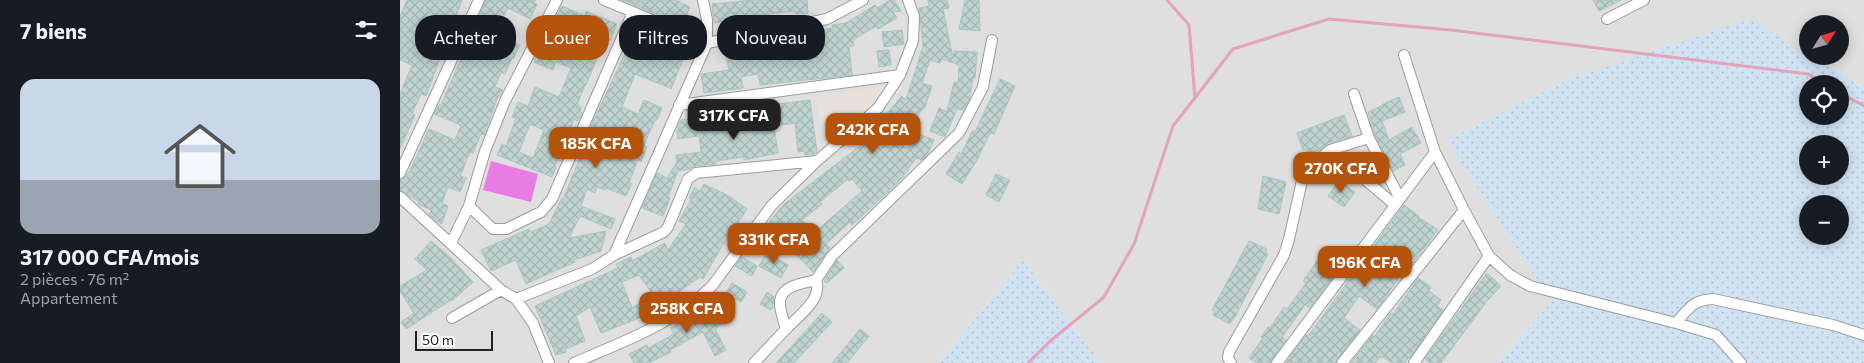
<!DOCTYPE html>
<html lang="fr">
<meta charset="utf-8">
<style>
:root{--surface:#171b24;--page:#242831;--text:#f1f3f6;--muted:#9ea1a6;--accent:#b45309}
body{margin:0;font-family:Commissioner,sans-serif;background:var(--page);color:var(--text);height:100vh;display:flex;flex-direction:column;font-size:19px;white-space:nowrap}
*{box-sizing:border-box;margin:0}
p{font-size:16px;color:var(--muted)}
.icon{flex:none;width:28px;height:28px;fill:none;stroke:currentColor;stroke-width:2;stroke-linecap:round;stroke-linejoin:round}
.map{position:relative;flex:1;overflow:hidden}
.side{display:flex;flex-direction:column;background:var(--surface);width:400px}
.side>*{flex:none}
.top-card{position:absolute;left:15px;top:15px;width:475px;height:45px;display:flex;gap:10px}
.needle{width:32px;rotate:53deg}
.buttons{position:absolute;left:1399px;top:15px;display:grid;gap:10px}
.buttons a{display:grid;place-items:center;width:50px;height:50px;border-radius:50%;background:var(--surface);box-shadow:0 2px 12px #0003;font-size:25px}
.scale{position:absolute;left:15px;bottom:12px;width:78px;box-sizing:border-box;padding-left:5px;border:2px solid #212121;border-top:0;font-size:14px;line-height:18px;white-space:nowrap;color:#212121;-webkit-text-stroke:4px #fff;paint-order:stroke}
.price{position:absolute;translate:-50% -42px;padding:0 11px;border-radius:10px;background:var(--accent);color:#fff;font-size:16px;line-height:32px;filter:drop-shadow(0 1px 2px #0008)}
.price::after{content:'';position:absolute;left:50%;top:30px;width:15px;height:11px;margin-left:-8px;background:inherit;clip-path:polygon(0 0,100% 0,50% 100%)}
.price.current{background:#222;color:#fff}
ul{padding:0;list-style:none}
li{display:grid;align-content:center;gap:10px;height:265px;padding:0 20px}
li span{display:grid;place-items:center;height:155px;border-radius:15px;color:#555}
li>.icon{margin-inline-start:auto}
span .icon{width:90px;height:90px;fill:#fffc;stroke-width:1}
li b{font-size:21px}
h2{display:flex;justify-content:space-between;align-items:center;height:60px;padding:0 20px;font-size:21px}
.chip{padding:0 18px;border-radius:20px;background:var(--surface);box-shadow:0 2px 12px #0003;font-size:18px;line-height:45px}
.chip.current{background:var(--accent);color:#fff}
main{display:flex;flex:1;min-height:0}
.map>svg:first-child{display:block}
.residential{fill:#dedfde}
.farmland{fill:url(#farmland-dots);fill-rule:evenodd}
.pitch{fill:#e87de6}
.plaza{fill:#e8e0db}
.lines{fill:none;stroke-linecap:round;stroke-linejoin:round}
.stream{stroke:#e4a3bb;stroke-width:3}
.building{fill:url(#building-cross-hatch);stroke:#a7c6c1;fill-rule:evenodd}
.minor-casing{stroke:#9b9b9b;stroke-width:12}
.minor{stroke:#fff;stroke-width:10}
</style>
<main>
<section class="side">
<h2>7 biens<svg class="icon" aria-label="filters" viewBox="0 0 24 24"><path d="M4 7h16M4 17h16"/><circle cx="9" cy="7" r="2"/><circle cx="15" cy="17" r="2"/></svg></h2>
<ul>
<li><span style="background:linear-gradient(#c9d6e8 65%,#9aa5b1 0)"><svg class="icon" aria-label="home" viewBox="0 0 24 24"><path d="M3 11l9-7 9 7M6 9v11h12V9"/></svg></span><div><b>317 000 CFA/mois</b><p>2 pièces · 76 m²</p><p>Appartement</p></div></li>
</ul>
</section>
<div class="map">
<svg width="1464" height="363" viewBox="0 0 1464 363">
<defs>
<pattern id="farmland-dots" width="8" height="8" patternUnits="userSpaceOnUse" patternTransform="scale(1.25)"><rect width="8" height="8" fill="#d1e2f2"/><path d="M2 2h.1M6 6h.1" fill="none" stroke="#b3c2cf" stroke-width="1.8" stroke-linecap="round"/></pattern>
<pattern id="building-cross-hatch" width="8" height="8" patternUnits="userSpaceOnUse" patternTransform="scale(1.25)"><rect width="8" height="8" fill="#bfd3d0"/><path d="M0 0l8 8M0 8l8-8" fill="none" stroke="#a4b5b2"/></pattern>
</defs>
<rect width="100%" height="100%" fill="#e7f1f2"/>
<path class="residential" d="M0 0H1464V88L1412 56H1440V24H1408L1407 54 1350 20 1172 78 1048 140 1151 302 1098 363H701L623 260 539 363H0Z"/>
<path class="farmland" d="M1350 19 1407 54 1408 56H1412L1464 88V363H1098L1151 302 1047 140 1172 78ZM1408 84H1440V116H1408ZM1408 144H1440V176H1408ZM1408 204H1440V236H1408Z
M623 260 701 363H539Z"/>
<path class="pitch" d="M91 161 138 174 131 202 83 190Z"/>
<path class="plaza" d="M489 85 453 126 427 154 416 96Z"/>
<g class="lines">
<path class="stream" d="M767 0 789 25 795 98
M1440 93 1464 106
M628 363 649 342 704 297 734 244 773 126 833 49 929 19 1051 30 1408 74 1425 84"/>
</g>
<path class="building" d="M7 0H62L26 96 21 94 12 114 15 115 0 149V94L12 65 0 60V16Z
M86 0H136L134 3 137 4 130 19 108 8 94 33 120 45 113 59 112 58 105 74 101 72 95 87 103 90 97 99 84 135 81 134 73 153 70 152 60 176 66 178 60 192 48 187 42 203 48 206 42 224 38 222 29 215 31 210 18 204 19 202 0 190V180L4 178 8 173H9L29 129 55 140 61 125 34 114 39 105H41Z
M222 0H276L290 7 282 25Z
M353 0H407L408 13 396 14 395 11 368 14 369 17 332 20V25H322V22L314 23 312 4Z
M490 0H494L501 11 493 12 497 18 478 29 476 26 453 40 454 46H449L452 75 360 85 358 74 341 77 343 88 304 93 301 74 329 70 324 47 364 39 433 28 432 25 446 23 475 5 477 8Z
M528 0H547L549 8 543 9 553 58 554 51 577 52 575 78H573L569 100 563 110 557 109 545 137 530 131 539 108 547 112 554 82 558 83 559 65 542 59 540 63 530 60 522 83 532 86 525 107 494 140 507 149 519 134 534 140 528 153 522 160 516 158 502 178 495 185 452 225 450 222 426 244 430 248 413 272 380 238 372 248 358 236 383 205 469 139 467 137 502 96 506 100 523 46 519 8 529 6ZM448 179 449 181 452 179 462 191 415 232 402 220 422 204 420 202Z
M565 0H579L580 31 559 29Z
M1193 0H1221L1199 11Z
M162 6 185 16 186 11 217 24 210 41 205 39 186 85H185L177 105 181 107 180 112 182 113 178 121 174 119 155 166 156 167 152 177 97 155 102 144 106 146 116 118 112 117 118 102 128 106 135 87 159 97 171 68 156 62 153 70 134 62ZM130 124 144 130 133 158 119 152Z
M502 30 504 44 484 47 482 32Z
M266 33 276 37 275 40 289 45 271 89V86L270 88 235 74 222 107 238 114 244 100 262 108 257 120H255L244 145 247 147 241 162 238 160 229 183H232L226 196 206 188 205 190 197 187 195 193 187 189 181 206 215 219 211 229 180 216 169 238 206 231 201 251 174 260 175 262 126 284 116 260 91 271 81 250 129 229 131 232 149 224 162 198 163 199 193 127 191 126 229 45 257 56Z
M489 50 491 65 479 67 477 51Z
M600 79 615 86 594 134 590 133 577 160 562 184 546 174 559 152 561 154 573 130 575 132Z
M999 97 1005 112 982 121 989 140 1012 127 1021 143 1000 154 1005 165 993 171 975 135 968 112 983 105V104Z
M410 100 417 152 414 154 405 155 404 151 398 152 395 123 374 126 378 153 344 160V157L316 161V164L295 166 289 169 278 171 268 197 270 198 263 216 242 208 257 173 267 178 277 162 276 155 301 152 299 136 278 139 277 129 281 120 301 117 300 114 318 112V110L331 108V112L358 108V109L378 106V104Z
M944 115 952 136 928 143 921 149 908 154 906 149 903 150 897 133Z
M596 174 610 180 599 202 586 195Z
M863 176 886 182 879 214 858 209Z
M939 180 955 192 944 207 928 196Z
M304 184 329 196 347 209 321 248 303 279 300 277 273 296 274 298 262 307 260 305 239 318 201 333 190 307 176 316 185 341 165 349 166 352 156 355 135 306 218 268 216 264 231 257 232 261 265 243 268 250 286 224 279 221 291 200 289 198 295 187 300 191ZM239 275 253 295 232 308 222 282Z
M1004 205 1019 216 1018 217 1038 230 1011 265 992 255 983 268 998 279 977 309 959 296 944 318 960 330 937 359 935 363H886L906 335 908 336Z
M31 241 50 257 73 282 52 301 51 300 6 329 1 322 14 313 0 291V286L27 270 15 259Z
M849 241 867 249 865 253 868 254 836 315 831 323H828L813 315 815 312 812 310Z
M932 247 944 255 939 262 942 265 910 308 905 305 882 337 886 340 870 363H857L849 358 863 338 861 337 868 327 870 328 884 307 887 309 906 283 903 281 921 255 924 257Z
M367 252 388 265 381 278 359 266Z
M342 257 357 266 352 276 335 266Z
M437 260 444 268 427 283 424 281Z
M1087 273 1101 286 1087 301 1041 363H1030L1025 359Z
M1018 278 1031 287 1029 291 1041 300 1037 306 1043 310 1011 356 1004 363H992L983 357 982 358 980 357 975 363H951L973 335 975 336 991 313 993 314Z
M332 283 347 292 341 302 326 293Z
M367 292 374 297 373 306 371 310 360 304Z
M312 297 325 321 315 329 326 350 315 356 303 332 270 350 271 352 249 363H234L229 354 247 345 248 348 274 334 271 328 286 320 284 317Z
M422 313 432 322 394 363H376Z
M460 329 469 336 447 363H432Z"/>
<g class="lines">
<defs>
<path id="minor" d="M204 0 307 43 427 19 463 0
M1207 19 1244 0
M1004 55 1035 152 1064 210 1089 256 1110 275 1130 286 1276 323 1316 335 1341 363
M954 94 969 138 1000 199
M279 105 500 75
M930 150 995 205
M0 173 79 0
M0 197 101 290 116 299 133 323 149 363
M69 206 93 229H106L141 212 152 199 233 12
M51 243 69 206 85 151 105 101 157 0
M214 255 264 232 268 227 288 179 296 173 417 161
M116 299 192 269 214 255 307 43V20L303 0
M52 318 101 290
M1276 323C1289 308 1293 300 1313 299L1433 325 1464 335
M386 329C398 316 423 300 416 280
M174 363C222 342 274 324 312 286L372 205 417 161 478 108 500 75 513 41 514 16 508 0
M354 363 386 329C384 321 379 309 380 301 382 285 404 283 416 280L432 256 559 133 583 87 592 40
M831 363 828 358 829 352 884 255 889 239 904 172 930 150 969 138
M877 363 1035 152
M942 363 1064 210
M1014 363 1089 256"/>
</defs>
<use href="#minor" class="minor-casing"/>
<use href="#minor" class="minor"/>
</g>
</svg>
<div class="buttons">
<a><svg class="needle" viewBox="-14 -14 28 28"><path d="M0-13l5 13h-10z" fill="#e53935"/><path d="M0 13l5-13h-10z" fill="#9ea1a6"/></svg></a>
<a><svg class="icon" aria-label="locate" viewBox="0 0 24 24"><circle cx="12" cy="12" r="6"/><path d="M12 2v4M12 18v4M2 12h4M18 12h4"/></svg></a>
<a>+</a>
<a>−</a>
</div>
<div class="scale">50 m</div>
<b class="price current" style="left:334px;top:141px">317K CFA</b>
<b class="price" style="left:473px;top:155px">242K CFA</b>
<b class="price" style="left:196px;top:169px">185K CFA</b>
<b class="price" style="left:941px;top:194px">270K CFA</b>
<b class="price" style="left:374px;top:265px">331K CFA</b>
<b class="price" style="left:965px;top:288px">196K CFA</b>
<b class="price" style="left:287px;top:334px">258K CFA</b>
<div class="top-card">
<a class="chip">Acheter</a>
<a class="chip current">Louer</a>
<a class="chip">Filtres</a>
<a class="chip">Nouveau</a>
</div>
</div>
</main>
